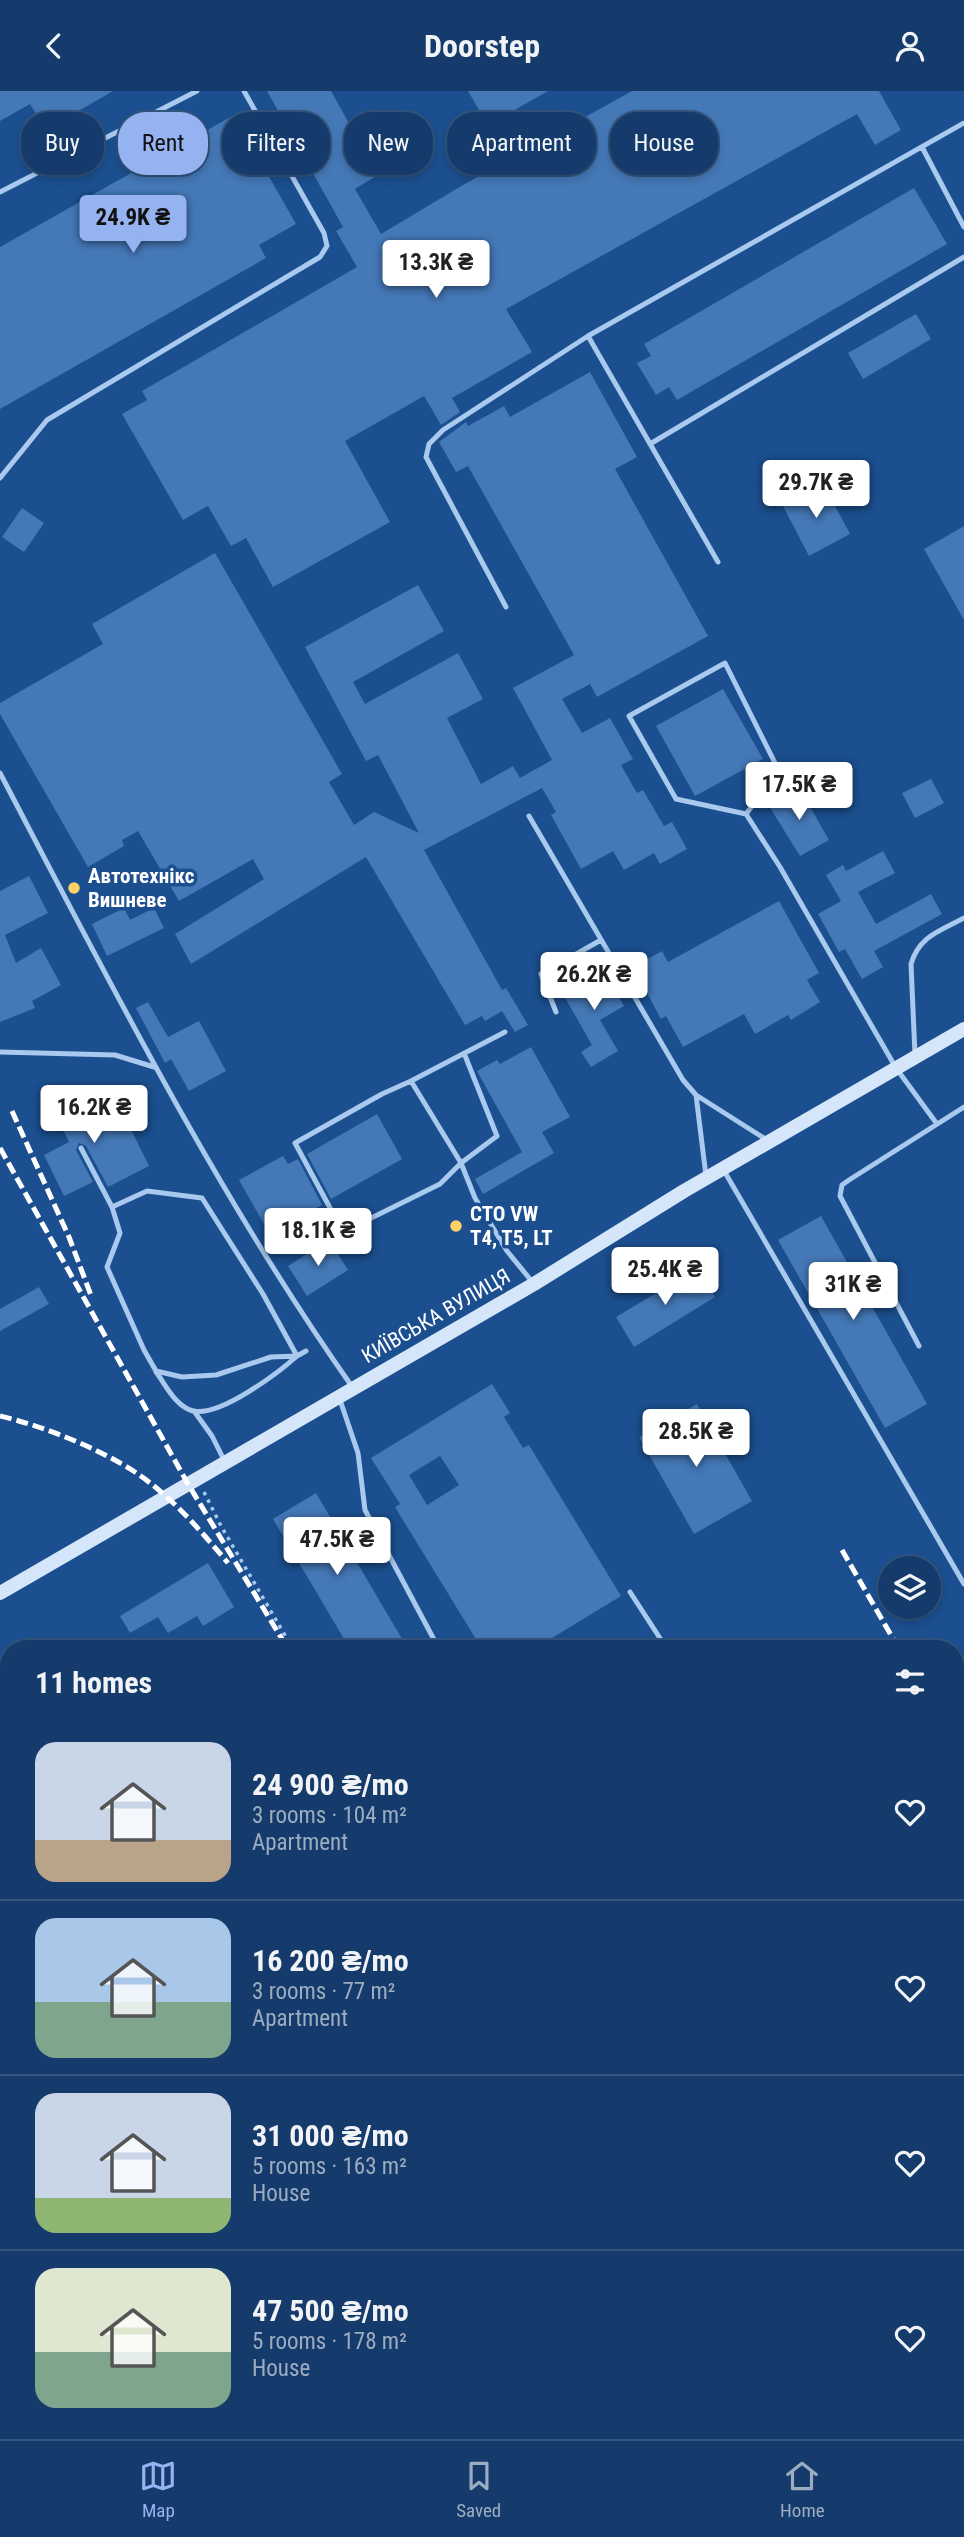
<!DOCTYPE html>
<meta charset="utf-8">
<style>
:root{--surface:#143b6b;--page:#214673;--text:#f1f3f6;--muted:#9dadc1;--line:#33557e;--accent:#95b2f1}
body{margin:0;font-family:"Roboto Condensed",sans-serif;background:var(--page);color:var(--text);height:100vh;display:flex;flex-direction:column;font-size:26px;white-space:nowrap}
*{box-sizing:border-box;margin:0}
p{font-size:23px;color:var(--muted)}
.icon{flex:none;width:38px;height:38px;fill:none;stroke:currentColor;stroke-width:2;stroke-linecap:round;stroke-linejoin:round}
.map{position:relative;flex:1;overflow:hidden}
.details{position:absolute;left:0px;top:1549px;width:964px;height:800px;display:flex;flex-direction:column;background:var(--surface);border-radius:28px 28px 0 0;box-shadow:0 4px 10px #0003,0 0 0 2px var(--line)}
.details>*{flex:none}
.guide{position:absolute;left:21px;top:21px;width:922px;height:63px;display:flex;gap:14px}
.fabs{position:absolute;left:878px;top:1465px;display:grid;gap:14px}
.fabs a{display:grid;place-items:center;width:63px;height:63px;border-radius:50%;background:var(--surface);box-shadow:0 4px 10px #0003,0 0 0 2px var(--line);font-size:35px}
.price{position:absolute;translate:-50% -60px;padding:0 16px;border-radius:7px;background:#fff;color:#222;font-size:23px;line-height:46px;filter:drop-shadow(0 2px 4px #0008)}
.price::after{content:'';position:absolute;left:50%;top:42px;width:21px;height:16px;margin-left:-10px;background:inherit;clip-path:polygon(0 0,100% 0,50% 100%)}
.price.current{background:var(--accent);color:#111}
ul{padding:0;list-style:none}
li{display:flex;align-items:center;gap:21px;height:175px;padding:0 35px}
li+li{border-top:2px solid var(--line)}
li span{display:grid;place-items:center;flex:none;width:196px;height:140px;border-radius:21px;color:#555}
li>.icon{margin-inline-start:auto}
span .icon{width:84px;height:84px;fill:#fffc;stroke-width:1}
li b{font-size:30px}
h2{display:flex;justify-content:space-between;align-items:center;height:84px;padding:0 35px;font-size:30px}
.chip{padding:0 24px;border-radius:28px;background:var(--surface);box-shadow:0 4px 10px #0003,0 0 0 2px var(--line);font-size:24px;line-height:63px}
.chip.current{background:var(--accent);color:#111}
header{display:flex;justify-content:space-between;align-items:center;height:91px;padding:0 35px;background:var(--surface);font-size:32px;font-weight:700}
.tabs{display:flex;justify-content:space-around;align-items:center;height:98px;border-top:2px solid var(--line);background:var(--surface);font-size:19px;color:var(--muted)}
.tabs a{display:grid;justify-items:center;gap:4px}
.tabs .current{color:var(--accent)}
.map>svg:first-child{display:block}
.grass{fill:url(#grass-tufts)}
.forest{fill:url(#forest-firs)}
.building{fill:#4478b7;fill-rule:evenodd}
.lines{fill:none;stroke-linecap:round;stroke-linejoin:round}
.path{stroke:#a9c9ee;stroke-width:3.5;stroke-dasharray:3.5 5;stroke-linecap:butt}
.service{stroke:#a9c9ee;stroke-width:5}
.secondary{stroke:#d6e6fa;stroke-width:14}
.rail{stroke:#fff;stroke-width:5;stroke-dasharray:12 5;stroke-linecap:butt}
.poi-dot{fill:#ffd166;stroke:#1b4f8f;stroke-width:2.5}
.labels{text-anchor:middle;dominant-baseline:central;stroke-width:7;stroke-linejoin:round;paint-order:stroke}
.poi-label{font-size:21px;font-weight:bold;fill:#fff;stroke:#1b4f8f;text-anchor:start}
.street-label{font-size:21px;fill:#fff;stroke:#1b4f8f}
</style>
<header><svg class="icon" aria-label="back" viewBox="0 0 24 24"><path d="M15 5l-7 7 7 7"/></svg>Doorstep<svg class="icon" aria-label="person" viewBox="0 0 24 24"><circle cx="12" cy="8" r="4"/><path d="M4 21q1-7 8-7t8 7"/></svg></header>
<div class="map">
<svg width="964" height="2348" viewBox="0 0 964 2348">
<defs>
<pattern id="grass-tufts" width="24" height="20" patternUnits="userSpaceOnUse" patternTransform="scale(1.75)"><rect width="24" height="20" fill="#2e69ad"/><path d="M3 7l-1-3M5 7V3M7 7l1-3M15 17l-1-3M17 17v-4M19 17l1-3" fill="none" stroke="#4d80b9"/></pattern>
<pattern id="forest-firs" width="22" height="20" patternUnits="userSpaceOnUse" patternTransform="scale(1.75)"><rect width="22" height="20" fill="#2e69ad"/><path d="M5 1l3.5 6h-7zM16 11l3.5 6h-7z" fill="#4d80b9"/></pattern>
</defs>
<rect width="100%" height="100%" fill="#1b4f8f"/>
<path class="grass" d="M964 2276V2319L956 2321V2279Z
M740 2340H891L863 2348H710Z"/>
<path class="forest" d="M964 2034V2210L956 2212V2036Z
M9 2230V2299L0 2303V2231Z
M964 2319V2348H863L891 2340H956V2321Z
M9 2324V2340H493L463 2348H0V2331Z"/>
<path class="building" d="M0 0H113L46 39 30 13 0 30Z
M267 0H331L378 84 355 98 381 143 463 94 632 0H879L901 39 875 54 857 23 506 218 532 261 452 307 460 321 441 334 424 305 345 350 390 431 273 496 246 447 231 455 208 415 183 429 122 323 147 309 142 300 357 176 336 140 343 136Z
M468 0H548L488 34Z
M234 24 296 133 259 154 266 167 0 318V156Z
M914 97 947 153 677 309 669 296 656 304 637 272 651 265 644 253Z
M916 223 931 248 863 288 848 262Z
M590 281 637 366 615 378 708 545 597 606 590 593 562 608 582 642 610 627 633 668 621 674 637 702 643 699 664 735 672 731 687 758 660 773 654 762 624 779 613 760 581 778 551 724 556 721 542 697 424 759 502 899 506 897 528 934 515 941 502 920 485 930 482 925 465 934 366 766 191 873 175 843 264 788 253 768 179 810 138 740 122 749 124 755 88 776 0 623V612L103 553 92 533 215 462 342 683 329 691 354 734 374 721 419 742 378 664 366 670 305 556 418 494 444 540 353 591 365 613 458 562 483 608 447 627 481 693 513 675 520 687 552 669 513 597 574 564 468 375 456 381 439 351 466 331 468 335 504 315 510 326Z
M824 394 850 443 809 465 783 415Z
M22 417 44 432 24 461 2 446Z
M964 435V529L924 458Z
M723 598 763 668 695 705 656 635Z
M931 688 944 712 915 727 902 702Z
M800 698 829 749 800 765 769 715Z
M883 760 895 782 858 801 876 833 931 803 942 823 874 860 883 876 862 888 845 858 839 861 818 823 841 810 826 784 843 774 846 780Z
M29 785 48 822 5 844 16 872 41 857 61 894 32 910 35 917 0 931V800Z
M779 810 819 882 807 889 820 911 791 929 788 924 755 943 744 923 683 956 666 925 661 928 633 876 662 860 668 871Z
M124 817 130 829 154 817 164 837 107 865 92 833Z
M601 875 624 915 600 929 618 960 591 976 581 961 592 954 560 898Z
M148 911 168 946 199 930 226 980 189 1000 171 968 165 972 136 917Z
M531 956 570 1026 542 1041 554 1062 483 1103 475 1088 522 1061 477 980 497 969 500 973Z
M67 1001 79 1024 115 1006 149 1075 108 1096 86 1055 79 1052 76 1059 93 1091 64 1105 44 1064 69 1051 52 1016 55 1015 52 1008Z
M377 1023 402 1068 331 1108 307 1063Z
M283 1065 288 1073 298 1068 322 1114 313 1119 317 1124 273 1149 239 1089Z
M821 1125 927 1313 885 1337 778 1149Z
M329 1149 348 1179 307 1205 288 1175Z
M698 1177 715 1206 634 1256 616 1226Z
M39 1196 49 1213 0 1240V1218Z
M492 1293 510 1322 504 1326 523 1357 529 1354 621 1505 534 1558H482L395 1416 400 1413 371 1367ZM440 1365 459 1394 427 1414 409 1384Z
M697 1313 752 1410 694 1443 639 1346Z
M316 1402 408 1558H350L273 1428Z
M208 1472 234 1516 203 1535 197 1525 168 1542 158 1526 130 1542 120 1525Z"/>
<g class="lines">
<path class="path" d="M204 1401 221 1435 293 1558
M956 1979 964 1978
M956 2143 963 2153 961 2304 964 2310
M627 2340 631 2348
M578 2348 605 2340"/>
<path class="service" d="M922 56 964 136
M0 101 197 0
M588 245 718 471
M650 353 964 166
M0 387 47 329 320 166 327 155 324 142 244 0
M506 516 426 366 429 353 443 339 588 245 964 32
M0 682C110 892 217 1104 353 1297
M746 723 779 680 725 572 629 625 676 708 746 723 780 776 896 977 937 1033
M529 725 683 989 696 1004
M556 921 541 883 601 849
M505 941 411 990 461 1072 475 1107 507 1160 534 1193
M0 961 115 964 154 976
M915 964 911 873C919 845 940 840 964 827
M411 990 382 1003 295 1052 343 1141 440 1093 461 1072 497 1045 464 962
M81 1057 112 1116
M723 1078 964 1493
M706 1085 696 1004 767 1049
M919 1255 840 1105 842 1094 849 1089 964 1016
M297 1265 263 1203 202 1107 147 1100 112 1116 120 1142 107 1176 144 1259 156 1280 182 1286 216 1284 271 1266 297 1265 306 1260
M156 1281C166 1294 175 1315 193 1320 220 1326 278 1282 297 1265
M340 1309 358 1362 365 1419 439 1558
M194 1320 212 1345 225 1371
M630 1501 667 1558"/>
<path class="secondary" d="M0 1502 534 1193 684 1100 964 938"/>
<path class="rail" d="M12 1020 69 1146 92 1207
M0 1057 188 1393 288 1558
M0 1325C43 1335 98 1357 135 1381 171 1405 201 1440 228 1472
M842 1459 899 1558
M956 1634 964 1645
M956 1990H964
M956 2005 964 2003
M0 2184 9 2181
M0 2212 9 2213
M0 2226 9 2225
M0 2257 9 2254
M956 2262 964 2259
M0 2314 9 2310
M652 2348 681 2340
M681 2348 710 2340"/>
</g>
<g class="poi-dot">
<circle cx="74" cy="797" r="7"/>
<circle cx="456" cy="1135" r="7"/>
</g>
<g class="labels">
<g class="poi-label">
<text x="88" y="785">Автотехнікс<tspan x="88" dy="24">Вишневе</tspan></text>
<text x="470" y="1123">СТО VW<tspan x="470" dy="24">T4, T5, LT</tspan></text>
</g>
<g class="street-label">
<text transform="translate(436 1225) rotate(-30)">КИЇВСЬКА ВУЛИЦЯ</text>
</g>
</g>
</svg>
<div class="fabs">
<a><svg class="icon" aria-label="layers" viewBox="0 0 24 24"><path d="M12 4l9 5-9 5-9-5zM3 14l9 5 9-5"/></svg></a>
</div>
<b class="price current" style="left:133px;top:164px">24.9K ₴</b>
<b class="price" style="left:436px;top:209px">13.3K ₴</b>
<b class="price" style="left:816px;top:429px">29.7K ₴</b>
<b class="price" style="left:799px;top:731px">17.5K ₴</b>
<b class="price" style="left:594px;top:921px">26.2K ₴</b>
<b class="price" style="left:94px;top:1054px">16.2K ₴</b>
<b class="price" style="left:318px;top:1177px">18.1K ₴</b>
<b class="price" style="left:665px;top:1216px">25.4K ₴</b>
<b class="price" style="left:853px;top:1231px">31K ₴</b>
<b class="price" style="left:696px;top:1378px">28.5K ₴</b>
<b class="price" style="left:337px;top:1486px">47.5K ₴</b>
<div class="guide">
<a class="chip">Buy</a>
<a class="chip current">Rent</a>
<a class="chip">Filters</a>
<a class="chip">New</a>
<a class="chip">Apartment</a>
<a class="chip">House</a>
</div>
<section class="details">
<h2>11 homes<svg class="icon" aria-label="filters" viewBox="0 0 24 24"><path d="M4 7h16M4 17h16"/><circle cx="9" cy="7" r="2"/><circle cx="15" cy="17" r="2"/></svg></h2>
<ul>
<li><span style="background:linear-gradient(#c9d6e8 70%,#b9a48a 0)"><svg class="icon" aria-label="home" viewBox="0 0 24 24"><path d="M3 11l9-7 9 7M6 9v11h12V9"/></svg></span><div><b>24 900 ₴/mo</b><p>3 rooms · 104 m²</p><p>Apartment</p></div><svg class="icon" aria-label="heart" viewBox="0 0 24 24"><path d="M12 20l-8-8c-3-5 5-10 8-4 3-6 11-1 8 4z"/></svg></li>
<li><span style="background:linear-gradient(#a9c7e8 60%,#7fa58c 0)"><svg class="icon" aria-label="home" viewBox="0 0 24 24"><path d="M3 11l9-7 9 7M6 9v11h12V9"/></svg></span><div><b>16 200 ₴/mo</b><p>3 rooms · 77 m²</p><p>Apartment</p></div><svg class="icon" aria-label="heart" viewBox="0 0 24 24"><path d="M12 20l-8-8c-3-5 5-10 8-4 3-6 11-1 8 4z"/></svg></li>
<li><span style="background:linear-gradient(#c9d6e8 75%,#8fb573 0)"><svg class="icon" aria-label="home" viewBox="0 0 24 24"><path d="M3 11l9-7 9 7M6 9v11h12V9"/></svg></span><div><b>31 000 ₴/mo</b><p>5 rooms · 163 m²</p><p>House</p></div><svg class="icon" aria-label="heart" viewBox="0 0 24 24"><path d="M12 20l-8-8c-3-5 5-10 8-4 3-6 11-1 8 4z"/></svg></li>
<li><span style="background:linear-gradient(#dfe7d0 60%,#7fa58c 0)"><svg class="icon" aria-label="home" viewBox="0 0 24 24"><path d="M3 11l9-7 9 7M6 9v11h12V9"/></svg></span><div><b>47 500 ₴/mo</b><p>5 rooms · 178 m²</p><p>House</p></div><svg class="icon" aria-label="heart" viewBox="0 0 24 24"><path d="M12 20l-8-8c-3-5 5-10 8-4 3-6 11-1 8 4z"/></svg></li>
</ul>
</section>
</div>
<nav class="tabs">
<a class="current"><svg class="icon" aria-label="map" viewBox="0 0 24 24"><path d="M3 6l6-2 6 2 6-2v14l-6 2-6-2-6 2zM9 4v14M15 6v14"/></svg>Map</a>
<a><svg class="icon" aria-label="saved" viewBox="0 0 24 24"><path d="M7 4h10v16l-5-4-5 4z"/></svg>Saved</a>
<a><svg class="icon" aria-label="home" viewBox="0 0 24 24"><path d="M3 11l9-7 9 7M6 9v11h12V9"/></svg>Home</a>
</nav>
